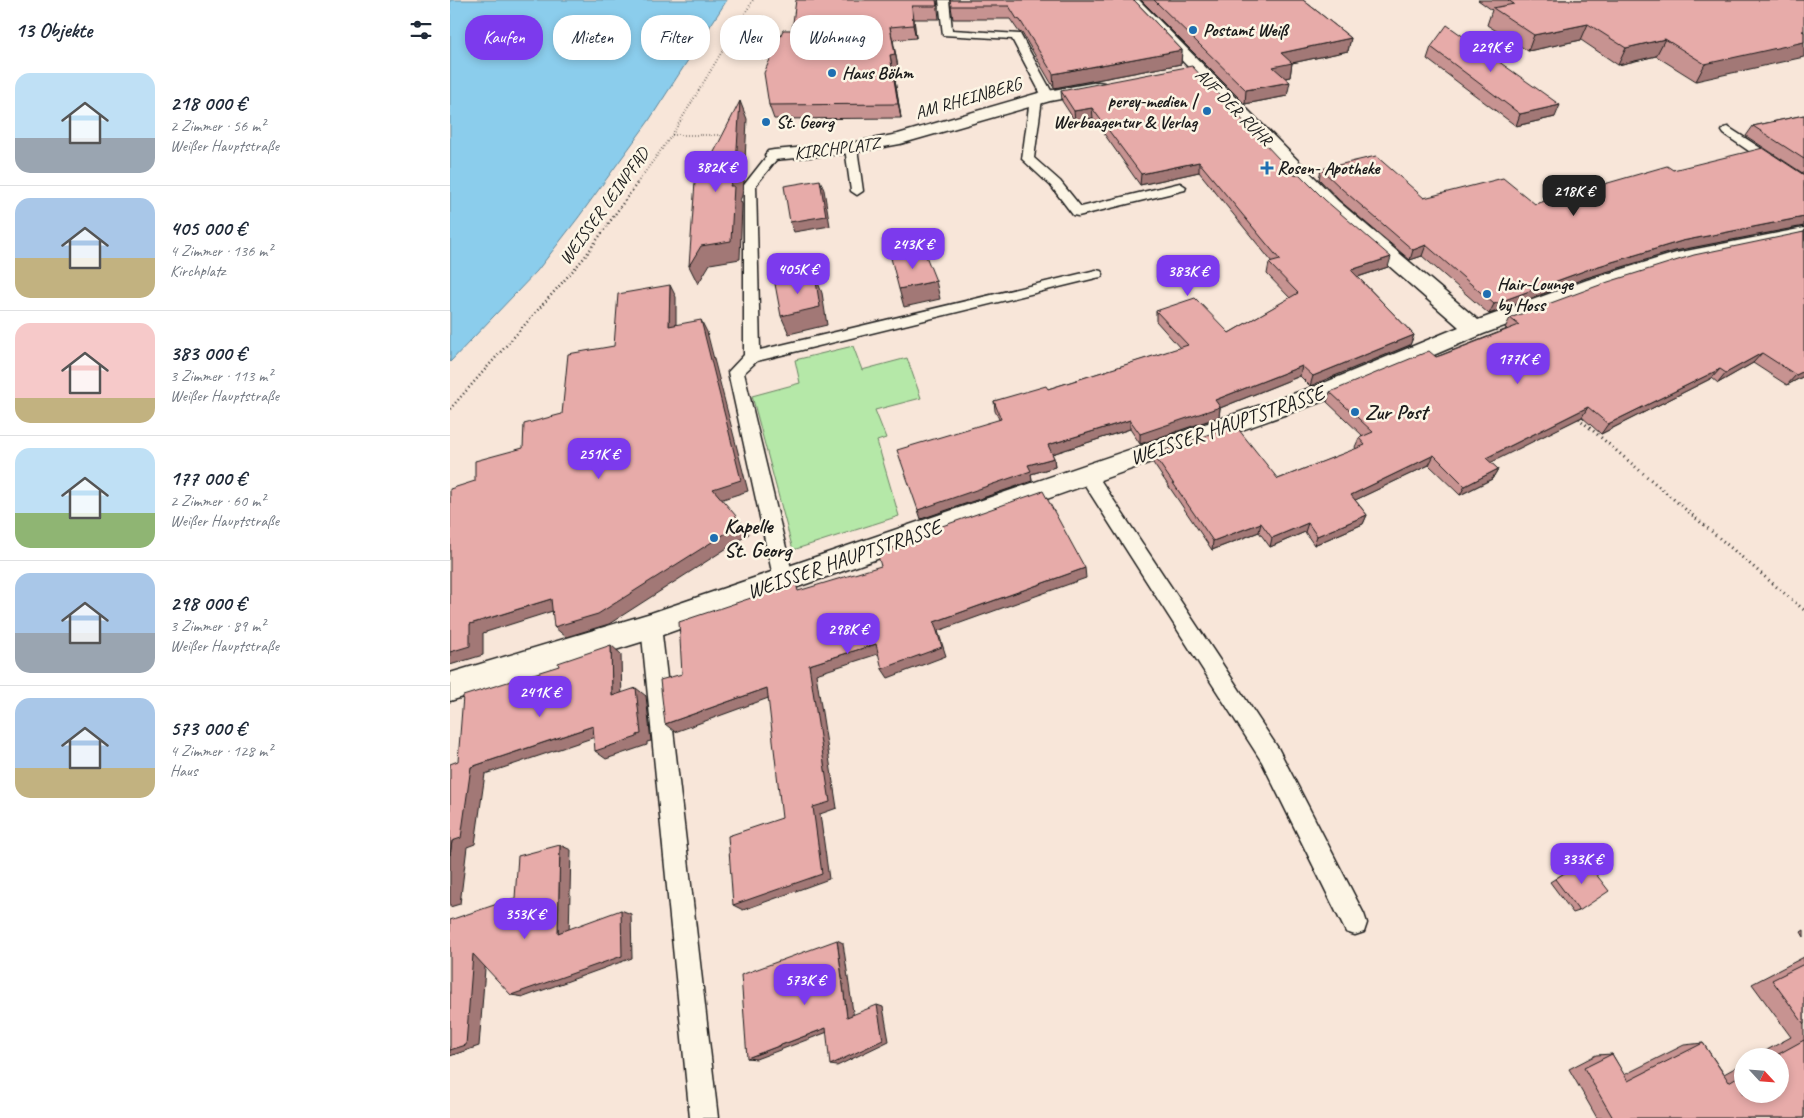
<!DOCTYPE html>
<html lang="de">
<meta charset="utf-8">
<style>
:root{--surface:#fff;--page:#f6f6f7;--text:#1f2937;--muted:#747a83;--line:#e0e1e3;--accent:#7c3aed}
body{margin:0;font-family:Caveat,sans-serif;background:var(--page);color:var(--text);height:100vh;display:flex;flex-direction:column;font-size:19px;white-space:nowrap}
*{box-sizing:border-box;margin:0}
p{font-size:16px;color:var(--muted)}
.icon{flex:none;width:28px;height:28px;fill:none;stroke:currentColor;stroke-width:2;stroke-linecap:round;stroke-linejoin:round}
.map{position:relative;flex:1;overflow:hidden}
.panel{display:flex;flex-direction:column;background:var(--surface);width:450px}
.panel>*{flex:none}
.banner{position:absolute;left:15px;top:15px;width:475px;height:45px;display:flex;gap:10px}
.needle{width:32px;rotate:116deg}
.buttons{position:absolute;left:1284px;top:1048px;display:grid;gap:10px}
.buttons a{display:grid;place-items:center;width:55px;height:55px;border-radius:50%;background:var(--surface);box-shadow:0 2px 8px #0003;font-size:25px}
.price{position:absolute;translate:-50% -42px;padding:0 11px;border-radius:10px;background:var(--accent);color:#fff;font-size:16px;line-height:32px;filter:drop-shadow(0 1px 2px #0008)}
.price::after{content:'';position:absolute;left:50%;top:30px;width:15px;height:11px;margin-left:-8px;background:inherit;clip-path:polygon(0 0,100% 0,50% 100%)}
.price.selected{background:#222;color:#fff}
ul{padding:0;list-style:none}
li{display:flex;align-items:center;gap:15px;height:125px;padding:0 15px}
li+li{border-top:1px solid var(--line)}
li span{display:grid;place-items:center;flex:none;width:140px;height:100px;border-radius:15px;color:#555}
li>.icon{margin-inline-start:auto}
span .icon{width:60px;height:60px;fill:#fffc;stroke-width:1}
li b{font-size:21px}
h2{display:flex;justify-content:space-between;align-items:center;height:60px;padding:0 15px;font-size:21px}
.pill{padding:0 18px;border-radius:20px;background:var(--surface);box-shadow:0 2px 8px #0003;font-size:18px;line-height:45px}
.pill.selected{background:var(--accent);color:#fff}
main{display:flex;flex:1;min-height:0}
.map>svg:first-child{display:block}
.green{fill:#b5e8a8;stroke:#688262}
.water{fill:#8bcdec;stroke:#5f8699}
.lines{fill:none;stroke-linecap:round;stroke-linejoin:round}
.lane-casing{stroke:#1c1c1c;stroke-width:3}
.street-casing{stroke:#1c1c1c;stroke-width:3}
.path-far2{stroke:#1c1c1c;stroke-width:2;stroke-dasharray:0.5 2.5;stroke-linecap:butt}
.path-far1{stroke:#1c1c1c;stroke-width:2.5;stroke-dasharray:1 3;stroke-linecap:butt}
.path{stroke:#1c1c1c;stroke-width:3;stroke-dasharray:1 4;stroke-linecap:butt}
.lane{fill:#fcf5e5;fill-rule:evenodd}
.street{fill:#fcf5e5;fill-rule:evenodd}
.wall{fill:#c79391;stroke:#1c1c1c}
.shaded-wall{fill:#a27876;stroke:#1c1c1c}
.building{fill:#e7aba9;stroke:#1c1c1c}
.poi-dot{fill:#1f6fb2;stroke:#fcf5e5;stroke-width:2}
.labels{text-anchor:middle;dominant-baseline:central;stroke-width:5;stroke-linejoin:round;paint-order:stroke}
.far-poi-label{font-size:18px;font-weight:bold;fill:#1c1c1c;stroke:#fcf5e5;text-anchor:start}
.far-street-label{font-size:18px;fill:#1c1c1c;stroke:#fcf5e5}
.poi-label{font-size:21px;font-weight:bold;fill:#1c1c1c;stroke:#fcf5e5;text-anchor:start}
.street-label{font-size:21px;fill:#1c1c1c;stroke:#fcf5e5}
</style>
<main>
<section class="panel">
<h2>13 Objekte<svg class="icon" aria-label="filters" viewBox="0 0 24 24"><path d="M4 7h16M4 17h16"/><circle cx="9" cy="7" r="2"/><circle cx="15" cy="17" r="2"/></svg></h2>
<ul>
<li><span style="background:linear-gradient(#bfe0f5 65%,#9aa5b1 0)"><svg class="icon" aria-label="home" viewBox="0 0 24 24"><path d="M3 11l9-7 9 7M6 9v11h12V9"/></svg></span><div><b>218 000 €</b><p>2 Zimmer · 56 m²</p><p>Weißer Hauptstraße</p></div></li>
<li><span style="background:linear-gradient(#a9c7e8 60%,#c2b280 0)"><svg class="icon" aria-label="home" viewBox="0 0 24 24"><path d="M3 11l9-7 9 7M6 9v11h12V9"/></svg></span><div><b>405 000 €</b><p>4 Zimmer · 136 m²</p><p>Kirchplatz</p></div></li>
<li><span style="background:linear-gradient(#f6c9c9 75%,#c2b280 0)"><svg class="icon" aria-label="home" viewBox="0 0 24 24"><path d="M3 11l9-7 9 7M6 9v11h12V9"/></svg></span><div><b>383 000 €</b><p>3 Zimmer · 113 m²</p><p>Weißer Hauptstraße</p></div></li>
<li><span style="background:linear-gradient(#bfe0f5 65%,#8fb573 0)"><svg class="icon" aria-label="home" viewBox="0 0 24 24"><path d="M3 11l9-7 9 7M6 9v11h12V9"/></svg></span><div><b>177 000 €</b><p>2 Zimmer · 60 m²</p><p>Weißer Hauptstraße</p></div></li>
<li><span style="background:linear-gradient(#a9c7e8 60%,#9aa5b1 0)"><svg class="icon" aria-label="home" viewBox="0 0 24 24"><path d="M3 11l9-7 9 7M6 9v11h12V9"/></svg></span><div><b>298 000 €</b><p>3 Zimmer · 89 m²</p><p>Weißer Hauptstraße</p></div></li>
<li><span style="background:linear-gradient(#a9c7e8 70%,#c2b280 0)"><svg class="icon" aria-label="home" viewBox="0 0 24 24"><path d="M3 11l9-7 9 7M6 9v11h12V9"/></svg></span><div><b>573 000 €</b><p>4 Zimmer · 128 m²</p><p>Haus</p></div></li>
</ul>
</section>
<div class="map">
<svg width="1354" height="1118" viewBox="0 0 1354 1118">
<rect width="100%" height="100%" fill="#f8e6d9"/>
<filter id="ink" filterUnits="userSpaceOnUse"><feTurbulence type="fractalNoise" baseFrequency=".02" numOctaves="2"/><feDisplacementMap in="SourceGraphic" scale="10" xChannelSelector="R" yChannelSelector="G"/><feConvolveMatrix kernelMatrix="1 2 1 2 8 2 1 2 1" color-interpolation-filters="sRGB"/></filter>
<g filter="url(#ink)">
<path class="green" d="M403 346 412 370 457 358 471 398 425 410 436 438 427 441 449 516 343 550 302 396 350 383 345 360Z"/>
<path class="water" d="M0 0H277L198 122 128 218 87 271 0 362Z"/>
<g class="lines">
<defs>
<path id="lane" d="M489 0H499L502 30 570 34 604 96 602 98 598 99 592 96 562 39 493 35Z
M586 96 592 99 584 158 610 181 631 207 730 183 736 187 735 190 628 216 623 215 601 186 572 159 580 99Z
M1278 127 1354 176V186L1349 185 1274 134 1272 131 1274 128Z
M401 144 407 148 413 191 407 195 401 191 395 148Z
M324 151 330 155 306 185 310 350 646 270 651 271 653 274 651 277 646 278 307 361 294 373 344 581 341 587 334 589 327 587 324 581 278 372 294 355V185L320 152Z
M637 467 643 469 828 748 914 914 917 923 914 932 905 935 896 932 812 762 631 479 628 474 631 469Z
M201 617 208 620 211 626 268 1118H240L191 626 194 620Z"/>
<path id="street" d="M674 0H689L888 201 1028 320 1137 280 1226 253 1354 228V240L1237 263 1151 290 1033 334 885 397 201 639 0 701V673L201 613 869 385 1009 327 874 209Z
M648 82 654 83 656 87 654 91 600 101 450 144 401 153 324 160 318 159 315 155 318 151 324 150 401 143 448 134 592 92Z"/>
</defs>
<use href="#lane" class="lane-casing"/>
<use href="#street" class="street-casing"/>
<path class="path-far2" d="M222 135H277
M187 183 222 135 303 0"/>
<path class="path-far1" d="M0 409 134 258 188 182
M1126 416 1130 419"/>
<path class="path" d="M1128 418 1354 610"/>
<use href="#lane" class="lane"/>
<use href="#street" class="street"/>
</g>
<path class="wall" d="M487 0 489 19H464L466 38 443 40 448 67 443 68 451 118 324 119 319 105 342 30Z
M500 0H684L732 50 731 64 604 88 572 33 569 32 560 19H503Z
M691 0H853L901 38 898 51 842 63 840 77 835 78 837 96 795 104Z
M1028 0H1354L1246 81 1206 56 1168 65 1131 40 1078 51 1037 25 1042 10Z
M981 47 1105 117 1066 126 977 59Z
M611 91 844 175 938 267 908 277 964 335 960 345 860 386 850 376 770 408 769 417 690 444 680 429 602 454 604 458 605 467 581 474 582 481 471 519 549 419 545 411 544 401 598 389 730 348 706 321V311L779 333 840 298 817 274 819 263 822 262 749 172 690 185 643 118 625 121 612 101Z
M1354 115V174L1296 136 1303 126Z
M871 169 974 198 1085 204 1223 170 1354 175V226L1225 251 1136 278 1039 314 972 256 960 260 889 200 869 179Z
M1354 232V376L1337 385 1303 363 1268 383 1262 378 1151 434 1132 417 1040 462 1048 469 1042 479 1010 495 979 465 905 500 917 515 913 524 864 545 855 532 820 547 809 532 762 550 703 463V454L828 479 906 449 905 447 909 438 913 436 877 402 880 392 986 357 1057 329 1055 328 1060 318Z
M1135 860 1129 911 1123 913 1100 882Z
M1354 930V937L1351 932Z
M1354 957V1118H1147L1119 1069 1146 1055 1162 1054 1174 1075 1234 1045 1253 1043 1274 1074 1292 1064V1094L1330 1056H1306L1341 1037 1302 984Z"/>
<path class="shaded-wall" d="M462 6 464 19 466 38 463 25Z
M1138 24 1131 40 1078 51 1084 35Z
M440 27 448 67 443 68 451 118 440 55Z
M1354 31V57L1246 81 1255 64Z
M901 38 898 51 842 63 840 77 821 81 823 67 831 53Z
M1215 39 1206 56 1168 65 1176 48Z
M732 50 731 64 604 88 603 74Z
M840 82 837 96 795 104 796 90Z
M290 101 297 119 294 182 292 196 290 200 292 204 290 259 260 264 248 284 239 266 280 186Z
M1110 105 1105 117 1066 126 1070 114Z
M642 108 643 118 625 121 624 111Z
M749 162V172L690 185 691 174Z
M370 180 374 190 380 226 344 232 340 222Z
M1354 217V226L1225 251 1136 278 1039 314 1044 304 1142 268 1232 241Z
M976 245 972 256 960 260 963 250Z
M941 257 938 267 898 280 901 270Z
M365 275 372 293 377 325 339 334 331 316Z
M486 281 490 299 454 307 449 289Z
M220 285 226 297V338L219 326Z
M251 320 257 332 298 491 270 500 263 489Z
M964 335 960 345 860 386 863 376Z
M1312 353 1303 363 1268 383 1276 373Z
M852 366 850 376 770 408 769 417 690 444V434L765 400Z
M1270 369 1262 378 1151 434 1158 424Z
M1354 371V376L1337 385 1346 375Z
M1138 407 1132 417 1030 468 1036 458Z
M680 420V429L599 455 598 445Z
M984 455 979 465 897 504 901 495Z
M604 458 605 467 581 474 582 481 471 519 468 510 578 465Z
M1048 469 1042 479 1010 495 1015 486Z
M917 515 913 524 864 545 867 536Z
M292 523 299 534 159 624 116 637 104 627Z
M811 523 809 532 762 550 763 541Z
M858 523 855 532 820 547 822 538Z
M635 568 636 578 488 631 496 656 438 678 432 669 484 622Z
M101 599 112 608 33 633V655L0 665V652L20 624Z
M426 644 431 653 366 674 387 808 370 814 379 879 293 910 283 905 363 807 359 665Z
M161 645 171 654 172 704 162 696Z
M186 688 196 696 201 741 197 742V745L156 759 145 751Z
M317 688 324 696 225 732 215 724Z
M143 726 154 734 35 774 25 844 17 847 10 904 0 907V855L2 841 21 767Z
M110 845 121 850 119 936 108 933Z
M171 910 181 914 182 958 74 997 61 995Z
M387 940 393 943 404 1019 397 1017Z
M23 954 36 956 29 1046 0 1056V1050Z
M427 1005 433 1007 439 1041 387 1066 380 1065Z
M376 1028 383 1030 306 1059 297 1058Z"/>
<path class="building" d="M346 0H486L487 6H462L463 25 440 27 445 54 440 55 448 104 319 105 314 73 333 30H342Z
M500 0H684L732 50 603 74 570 20 567 19 559 6H501Z
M704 0H853L901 38 831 53 842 63 823 67 840 82 796 90Z
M1058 0H1354V31H1352L1354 32V42L1255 64 1215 39 1176 48 1138 24 1084 35 1043 8 1064 4Z
M997 25 1110 105 1070 114 981 47Z
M742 66 844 175 849 174 875 200 941 257 901 270 964 335 863 376 852 366 765 400 770 407 690 434 680 420 598 445 604 458 578 465 581 471 468 510 447 450 551 419 544 401 596 386 598 389 738 345 706 311 745 298 779 333 848 293 819 263 830 260 749 162 691 174 642 108 624 111 611 91Z
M290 101 286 164 284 178 280 186H284L281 241 251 246 239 266 246 168H252L253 160H260Z
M1354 115V159L1303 126Z
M1313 148 1354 175V217L1232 241 1142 268 1044 304 976 245 963 250 892 189 871 169 926 156 974 198 1053 178 1085 204 1217 166 1223 170Z
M370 180 376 216 340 222 334 186Z
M1354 232V371L1346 375 1312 353 1276 373 1270 369 1158 424 1138 407 1036 458 1048 469 1015 486 984 455 901 495 917 515 867 536 858 523 822 538 811 523 763 541 703 454 785 425 828 479 915 445 909 438 923 432 880 392 979 351 986 357 992 355 1069 325 1060 318 1158 282 1244 255Z
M474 251 486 281 449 289 441 258Z
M365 275 370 307 331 316 325 284Z
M220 285 219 326 251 320 291 480 263 489 292 523 148 614 104 627 101 599 20 624V646L0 652V489L25 481V461L73 448 74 424 112 414 118 354 164 346 168 294Z
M593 491 635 568 484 622 492 647 432 669 426 644 359 665 380 802 363 807 372 874 283 905 278 836 332 818 317 688 215 724 210 680 232 674 229 622 346 583 348 591 431 566 427 553 477 537 475 532Z
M161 645 162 696 186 688 191 734 187 735V737L145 751 143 726 21 767 11 838 2 841 0 855V764L8 761 13 696 109 666 108 663Z
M110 845 108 933 171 910 172 956 61 995 23 954 16 1045 0 1050V920L65 898 68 856Z
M1135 860 1159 891 1129 911 1105 879Z
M387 940 397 1017 427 1005 433 1040 380 1065 376 1028 297 1058 291 975Z
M1354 964V1024L1322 980Z
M1354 1040V1118H1163L1134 1068 1162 1054 1178 1081 1253 1043 1279 1082 1292 1074V1094H1330V1056H1325Z"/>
</g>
<g class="poi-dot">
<circle cx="743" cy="30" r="5"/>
<circle cx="382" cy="73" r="5"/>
<circle cx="757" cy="111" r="5"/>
<circle cx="316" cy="122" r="5"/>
<path d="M814.5 160.5h5v5h5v5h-5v5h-5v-5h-5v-5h5z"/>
<circle cx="1037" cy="294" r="5"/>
<circle cx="905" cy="412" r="5"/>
<circle cx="264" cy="538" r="5"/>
</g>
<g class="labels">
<g class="far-poi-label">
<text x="753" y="30">Postamt Weiß</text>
<text x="392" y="73">Haus Böhm</text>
<text x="747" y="101" text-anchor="end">perey-medien |<tspan x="747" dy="21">Werbeagentur &amp; Verlag</tspan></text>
<text x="326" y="122">St. Georg</text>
<text x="827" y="168">Rosen- Apotheke</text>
<text x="1047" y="284">Hair-Lounge<tspan x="1047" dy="21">by Hoss</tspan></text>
</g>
<g class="far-street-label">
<text transform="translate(518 98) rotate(-16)">AM RHEINBERG</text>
<text transform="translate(784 107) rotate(45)">AUF DER RUHR</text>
<text transform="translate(387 148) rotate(-7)">KIRCHPLATZ</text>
<text transform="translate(154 206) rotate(-54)">WEISSER LEINPFAD</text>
</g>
<g class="poi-label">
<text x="915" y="412">Zur Post</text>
<text x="274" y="526">Kapelle<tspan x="274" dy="24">St. Georg</tspan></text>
</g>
<g class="street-label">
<text transform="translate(777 425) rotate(-19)">WEISSER HAUPTSTRASSE</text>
<text transform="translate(394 559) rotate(-19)">WEISSER HAUPTSTRASSE</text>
</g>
</g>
</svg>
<div class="buttons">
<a><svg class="needle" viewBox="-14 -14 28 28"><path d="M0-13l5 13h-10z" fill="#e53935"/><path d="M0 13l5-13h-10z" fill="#747a83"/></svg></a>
</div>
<b class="price" style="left:1041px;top:73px">229K €</b>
<b class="price" style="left:266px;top:193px">382K €</b>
<b class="price selected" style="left:1124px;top:217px">218K €</b>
<b class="price" style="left:463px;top:270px">243K €</b>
<b class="price" style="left:348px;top:295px">405K €</b>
<b class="price" style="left:738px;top:297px">383K €</b>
<b class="price" style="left:1068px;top:385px">177K €</b>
<b class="price" style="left:149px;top:480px">251K €</b>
<b class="price" style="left:398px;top:655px">298K €</b>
<b class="price" style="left:90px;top:718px">241K €</b>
<b class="price" style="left:1132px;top:885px">333K €</b>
<b class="price" style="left:75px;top:940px">353K €</b>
<b class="price" style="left:355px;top:1006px">573K €</b>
<div class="banner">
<a class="pill selected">Kaufen</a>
<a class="pill">Mieten</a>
<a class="pill">Filter</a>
<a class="pill">Neu</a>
<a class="pill">Wohnung</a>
</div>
</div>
</main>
